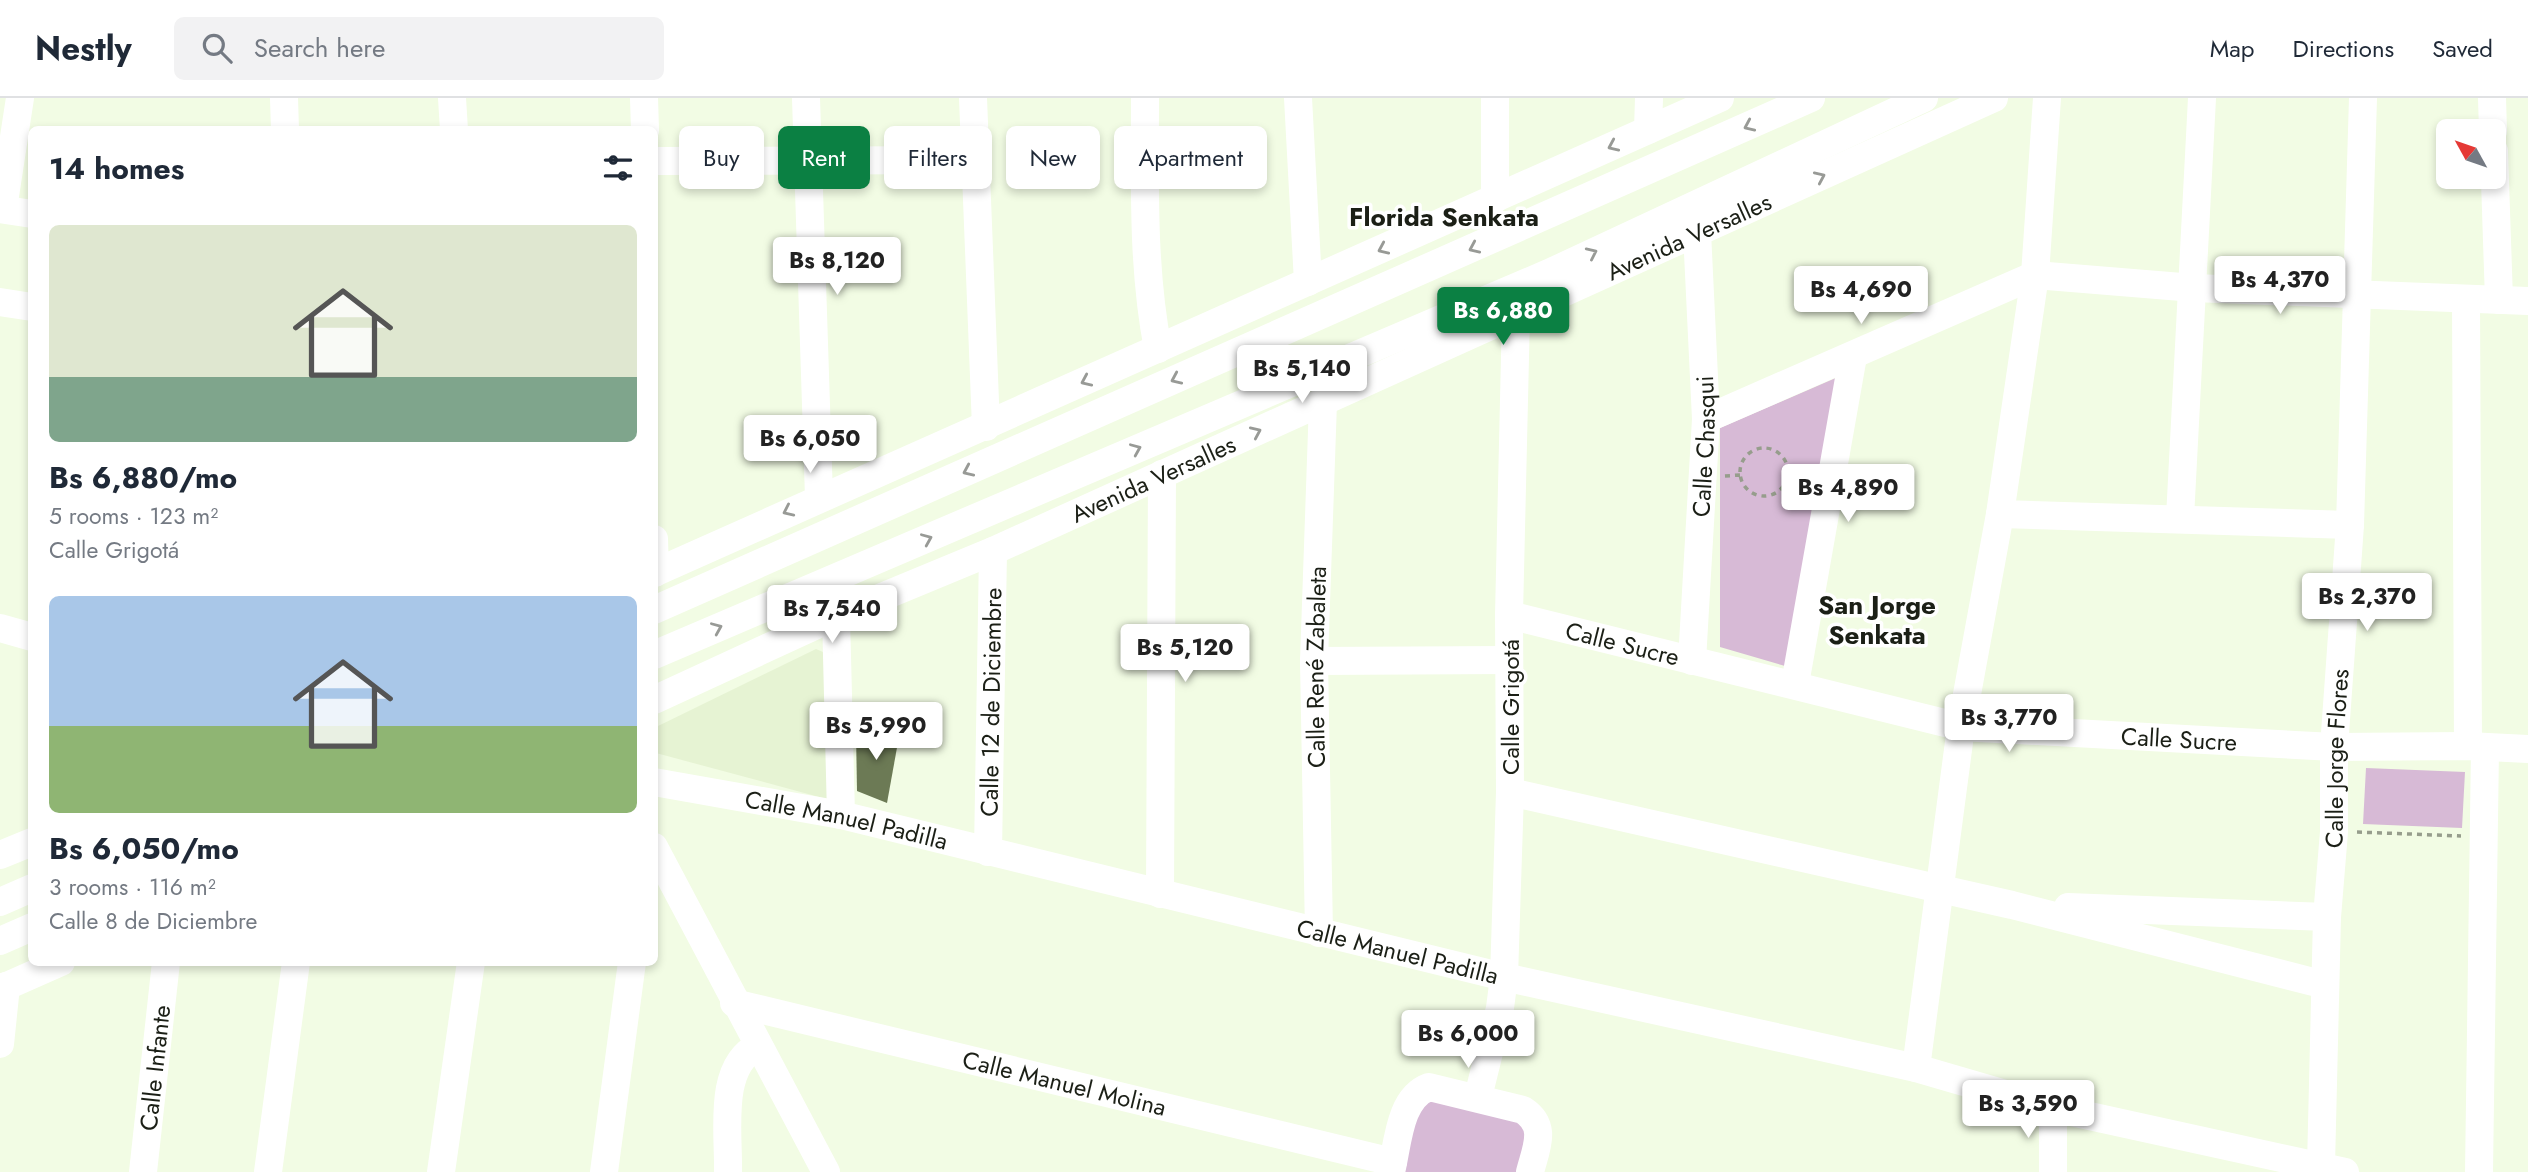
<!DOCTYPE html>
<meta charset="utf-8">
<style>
:root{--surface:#fff;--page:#f2f2f3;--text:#1f2937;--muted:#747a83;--line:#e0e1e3;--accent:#0b8043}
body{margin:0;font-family:Jost,sans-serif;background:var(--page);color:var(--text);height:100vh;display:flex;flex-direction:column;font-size:26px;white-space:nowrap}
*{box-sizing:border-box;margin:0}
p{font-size:23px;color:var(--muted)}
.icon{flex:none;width:38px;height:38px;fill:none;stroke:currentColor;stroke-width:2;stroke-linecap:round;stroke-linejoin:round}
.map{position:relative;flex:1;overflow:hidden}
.panel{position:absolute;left:28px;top:28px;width:630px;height:840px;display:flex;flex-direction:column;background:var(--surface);border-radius:10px;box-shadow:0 4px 10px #0003}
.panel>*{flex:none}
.banner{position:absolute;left:679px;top:28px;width:665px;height:63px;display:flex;gap:14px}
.needle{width:46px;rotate:310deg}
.fabs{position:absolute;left:2436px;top:21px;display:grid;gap:14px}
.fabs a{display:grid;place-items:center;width:70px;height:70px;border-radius:10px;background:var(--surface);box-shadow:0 4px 10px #0003;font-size:35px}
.price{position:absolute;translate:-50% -60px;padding:0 16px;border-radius:7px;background:#fff;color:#222;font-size:23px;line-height:46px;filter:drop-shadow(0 2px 4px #0008)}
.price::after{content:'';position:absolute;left:50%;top:42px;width:21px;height:16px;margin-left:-10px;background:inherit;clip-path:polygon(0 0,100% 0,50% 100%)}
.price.selected{background:var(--accent);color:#fff}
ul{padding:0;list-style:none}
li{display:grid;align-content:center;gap:14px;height:371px;padding:0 21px}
li span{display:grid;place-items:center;height:217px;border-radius:10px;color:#555}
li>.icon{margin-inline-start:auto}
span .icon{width:126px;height:126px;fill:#fffc;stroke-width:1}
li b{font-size:30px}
h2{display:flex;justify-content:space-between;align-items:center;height:84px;padding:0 21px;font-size:30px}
.pill{padding:0 24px;border-radius:10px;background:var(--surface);box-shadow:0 4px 10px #0003;font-size:24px;line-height:63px}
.pill.selected{background:var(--accent);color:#fff}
header{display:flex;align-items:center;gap:42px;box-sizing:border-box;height:98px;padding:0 35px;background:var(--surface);border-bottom:2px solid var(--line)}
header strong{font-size:33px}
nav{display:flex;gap:38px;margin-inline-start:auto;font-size:24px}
.search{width:490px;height:63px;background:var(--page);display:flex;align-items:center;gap:18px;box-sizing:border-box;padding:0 24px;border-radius:10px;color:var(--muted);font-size:26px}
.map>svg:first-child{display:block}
.built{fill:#e6f3d3}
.green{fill:#d7bad6}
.building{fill:#6c7a55}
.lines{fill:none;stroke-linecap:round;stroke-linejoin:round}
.path{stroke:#969d8c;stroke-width:3.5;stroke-dasharray:5 5;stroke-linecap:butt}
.minor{stroke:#fff;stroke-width:28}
.oneway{stroke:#989a96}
.labels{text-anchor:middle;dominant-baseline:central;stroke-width:7;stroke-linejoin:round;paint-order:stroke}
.street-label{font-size:24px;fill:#1b1f16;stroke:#fff}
.neighbourhood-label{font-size:26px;font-weight:bold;fill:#1b1f16;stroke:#fff}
</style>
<header>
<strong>Nestly</strong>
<div class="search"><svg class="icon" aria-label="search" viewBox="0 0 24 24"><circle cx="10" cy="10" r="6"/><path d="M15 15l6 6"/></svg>Search here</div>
<nav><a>Map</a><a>Directions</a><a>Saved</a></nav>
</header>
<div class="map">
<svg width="2528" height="1074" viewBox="0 0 2528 1074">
<rect width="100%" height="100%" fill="#f2fce4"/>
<path class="built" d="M816 551 835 559 834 703 656 655 654 630Z"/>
<path class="green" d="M1838 279 1792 570 1720 549V330Z
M2366 670 2465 674 2462 730 2363 726Z
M1425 1001 1526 1023 1521 1074H1401L1415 1014Z"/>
<path class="building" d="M900 633 887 705 857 693 856 634Z"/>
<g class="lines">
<path class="path" d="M1740 374a24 24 0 1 1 48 0a24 24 0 1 1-48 0Z
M1788 374 1807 376
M1725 378 1740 377
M2357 734 2461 738"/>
<g class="minor">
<path d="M284 0 285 32"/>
<path d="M452 0 454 32"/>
<path d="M644 0 645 32"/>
<path d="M806 0 819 399"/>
<path d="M973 0 986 329"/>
<path d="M1145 0C1145 83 1142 169 1158 251"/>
<path d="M1298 0 1308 184"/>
<path d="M1495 0V101"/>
<path d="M2492 0 2493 33"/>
<path d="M1648 32 1649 0"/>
<path d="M2494 53 2499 202"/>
<path d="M654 63 976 62"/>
<path d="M0 111 32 116"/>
<path d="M3 111 20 0"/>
<path d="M2035 177 2194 190 2528 203"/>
<path d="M2466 201 2468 648"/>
<path d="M0 204 32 209"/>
<path d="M1706 321 2035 177"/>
<path d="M2000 416 2350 427"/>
<path d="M2180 420 2202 0"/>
<path d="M654 441 655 475"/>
<path d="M654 475 1720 0"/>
<path d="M654 512 1811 0"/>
<path id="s1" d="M1509 517 1961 629 2334 649 2468 648 2528 651"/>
<path d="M836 518 841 717"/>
<path d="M0 530 32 539"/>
<path d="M654 557 1549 175 1924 0"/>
<path d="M1314 563 1509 562"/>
<path id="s2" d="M1692 563 1706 321 1697 134"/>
<path d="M1795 586 1853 258"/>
<path id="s3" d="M654 602 836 518 993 453 1994 0"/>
<path id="s4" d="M654 684 841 717 1504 879 1916 970 2053 1010 2345 1074"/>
<path d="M1510 694 2012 807 2325 887"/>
<path d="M654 749 826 1074"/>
<path id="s5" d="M988 754 993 453"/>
<path d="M0 757 32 744"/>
<path d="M1160 796 1162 376"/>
<path d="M0 804 32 790"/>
<path d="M2068 809 2327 819"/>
<path id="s6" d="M1319 835 1314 563 1323 304"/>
<path d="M0 843 32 829"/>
<path d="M0 891 61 864"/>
<path id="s7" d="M734 905 1393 1064"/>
<path d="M0 946 6 888"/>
<path d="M1916 970 1961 629 2000 416 2035 177 2047 0"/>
<path d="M1478 999 1500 910 1504 879 1510 694 1509 517 1516 216"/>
<path d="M2053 1010V1074"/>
<path id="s8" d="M2321 1068 2327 819 2334 734V649L2350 427 2363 0"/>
<path id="s9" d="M143 1074 166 864"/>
<path d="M268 1074 296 864"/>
<path d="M441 1074 471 864"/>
<path d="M604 1074 632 864"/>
<path d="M728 1074C729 1035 717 968 758 948"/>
<path d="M1391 1074C1398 1046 1399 1000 1429 989L1523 1012C1548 1028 1536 1050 1530 1074"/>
<path d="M2479 1074 2485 650"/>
</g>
</g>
<defs><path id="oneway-chevron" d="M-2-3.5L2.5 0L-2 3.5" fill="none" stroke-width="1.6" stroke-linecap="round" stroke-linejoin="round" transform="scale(1.75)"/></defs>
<g class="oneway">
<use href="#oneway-chevron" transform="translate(1749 28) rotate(156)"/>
<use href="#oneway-chevron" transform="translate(1613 48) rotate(156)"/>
<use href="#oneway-chevron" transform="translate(1820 79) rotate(-24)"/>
<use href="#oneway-chevron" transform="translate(1474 150) rotate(156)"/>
<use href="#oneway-chevron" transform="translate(1383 151) rotate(156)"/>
<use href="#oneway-chevron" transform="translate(1592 155) rotate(-25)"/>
<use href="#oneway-chevron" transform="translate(1176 281) rotate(156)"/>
<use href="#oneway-chevron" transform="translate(1086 283) rotate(156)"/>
<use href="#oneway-chevron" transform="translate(1256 334) rotate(-24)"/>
<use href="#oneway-chevron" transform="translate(1136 351) rotate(-23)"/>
<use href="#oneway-chevron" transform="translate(968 373) rotate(156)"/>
<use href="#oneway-chevron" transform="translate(788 413) rotate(155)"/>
<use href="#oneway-chevron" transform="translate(927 441) rotate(-23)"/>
<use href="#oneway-chevron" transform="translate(717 530) rotate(-23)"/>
</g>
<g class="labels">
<g class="street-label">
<text stroke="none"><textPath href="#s3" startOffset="1134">Avenida Versalles</textPath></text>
<text stroke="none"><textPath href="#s2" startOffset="215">Calle Chasqui</textPath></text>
<text stroke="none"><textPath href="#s3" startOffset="546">Avenida Versalles</textPath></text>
<text stroke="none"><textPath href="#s1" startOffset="117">Calle Sucre</textPath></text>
<text stroke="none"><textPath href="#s6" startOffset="266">Calle René Zabaleta</textPath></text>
<text stroke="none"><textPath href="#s5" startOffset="150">Calle 12 de Diciembre</textPath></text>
<text transform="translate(1510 609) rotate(-90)">Calle Grigotá</text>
<text stroke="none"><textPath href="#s1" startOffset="684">Calle Sucre</textPath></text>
<text stroke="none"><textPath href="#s8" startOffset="408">Calle Jorge Flores</textPath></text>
<text stroke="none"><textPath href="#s4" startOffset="196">Calle Manuel Padilla</textPath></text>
<text stroke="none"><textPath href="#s4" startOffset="763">Calle Manuel Padilla</textPath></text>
<text stroke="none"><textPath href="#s9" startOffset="105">Calle Infante</textPath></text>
<text stroke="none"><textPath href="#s7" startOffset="340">Calle Manuel Molina</textPath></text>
</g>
<g class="neighbourhood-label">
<text x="1444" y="119">Florida Senkata</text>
<text x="1877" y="507">San Jorge<tspan x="1877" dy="30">Senkata</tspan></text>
</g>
</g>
</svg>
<div class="fabs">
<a><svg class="needle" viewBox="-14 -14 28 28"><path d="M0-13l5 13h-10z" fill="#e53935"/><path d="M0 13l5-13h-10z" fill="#747a83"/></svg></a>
</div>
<b class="price" style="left:837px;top:199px">Bs 8,120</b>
<b class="price" style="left:2280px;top:218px">Bs 4,370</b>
<b class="price" style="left:1861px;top:228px">Bs 4,690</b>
<b class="price selected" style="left:1503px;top:249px">Bs 6,880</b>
<b class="price" style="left:1302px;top:307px">Bs 5,140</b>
<b class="price" style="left:810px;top:377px">Bs 6,050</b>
<b class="price" style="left:1848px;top:426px">Bs 4,890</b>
<b class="price" style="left:2367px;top:535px">Bs 2,370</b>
<b class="price" style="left:832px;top:547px">Bs 7,540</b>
<b class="price" style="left:1185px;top:586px">Bs 5,120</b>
<b class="price" style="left:2009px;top:656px">Bs 3,770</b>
<b class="price" style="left:876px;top:664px">Bs 5,990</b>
<b class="price" style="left:1468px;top:972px">Bs 6,000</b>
<b class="price" style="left:2028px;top:1042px">Bs 3,590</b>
<div class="banner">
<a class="pill">Buy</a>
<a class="pill selected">Rent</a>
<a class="pill">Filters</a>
<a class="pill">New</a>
<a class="pill">Apartment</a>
</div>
<section class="panel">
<h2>14 homes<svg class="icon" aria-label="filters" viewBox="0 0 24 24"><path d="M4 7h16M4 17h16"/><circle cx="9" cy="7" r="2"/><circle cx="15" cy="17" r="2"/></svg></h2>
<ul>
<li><span style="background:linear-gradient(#dfe7d0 70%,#7fa58c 0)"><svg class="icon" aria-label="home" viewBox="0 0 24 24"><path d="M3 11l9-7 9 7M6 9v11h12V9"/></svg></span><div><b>Bs 6,880/mo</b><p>5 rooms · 123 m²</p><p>Calle Grigotá</p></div></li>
<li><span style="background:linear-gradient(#a9c7e8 60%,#8fb573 0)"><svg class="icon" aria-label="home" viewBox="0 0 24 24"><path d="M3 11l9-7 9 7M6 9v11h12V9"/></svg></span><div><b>Bs 6,050/mo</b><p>3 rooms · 116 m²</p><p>Calle 8 de Diciembre</p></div></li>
</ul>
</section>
</div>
